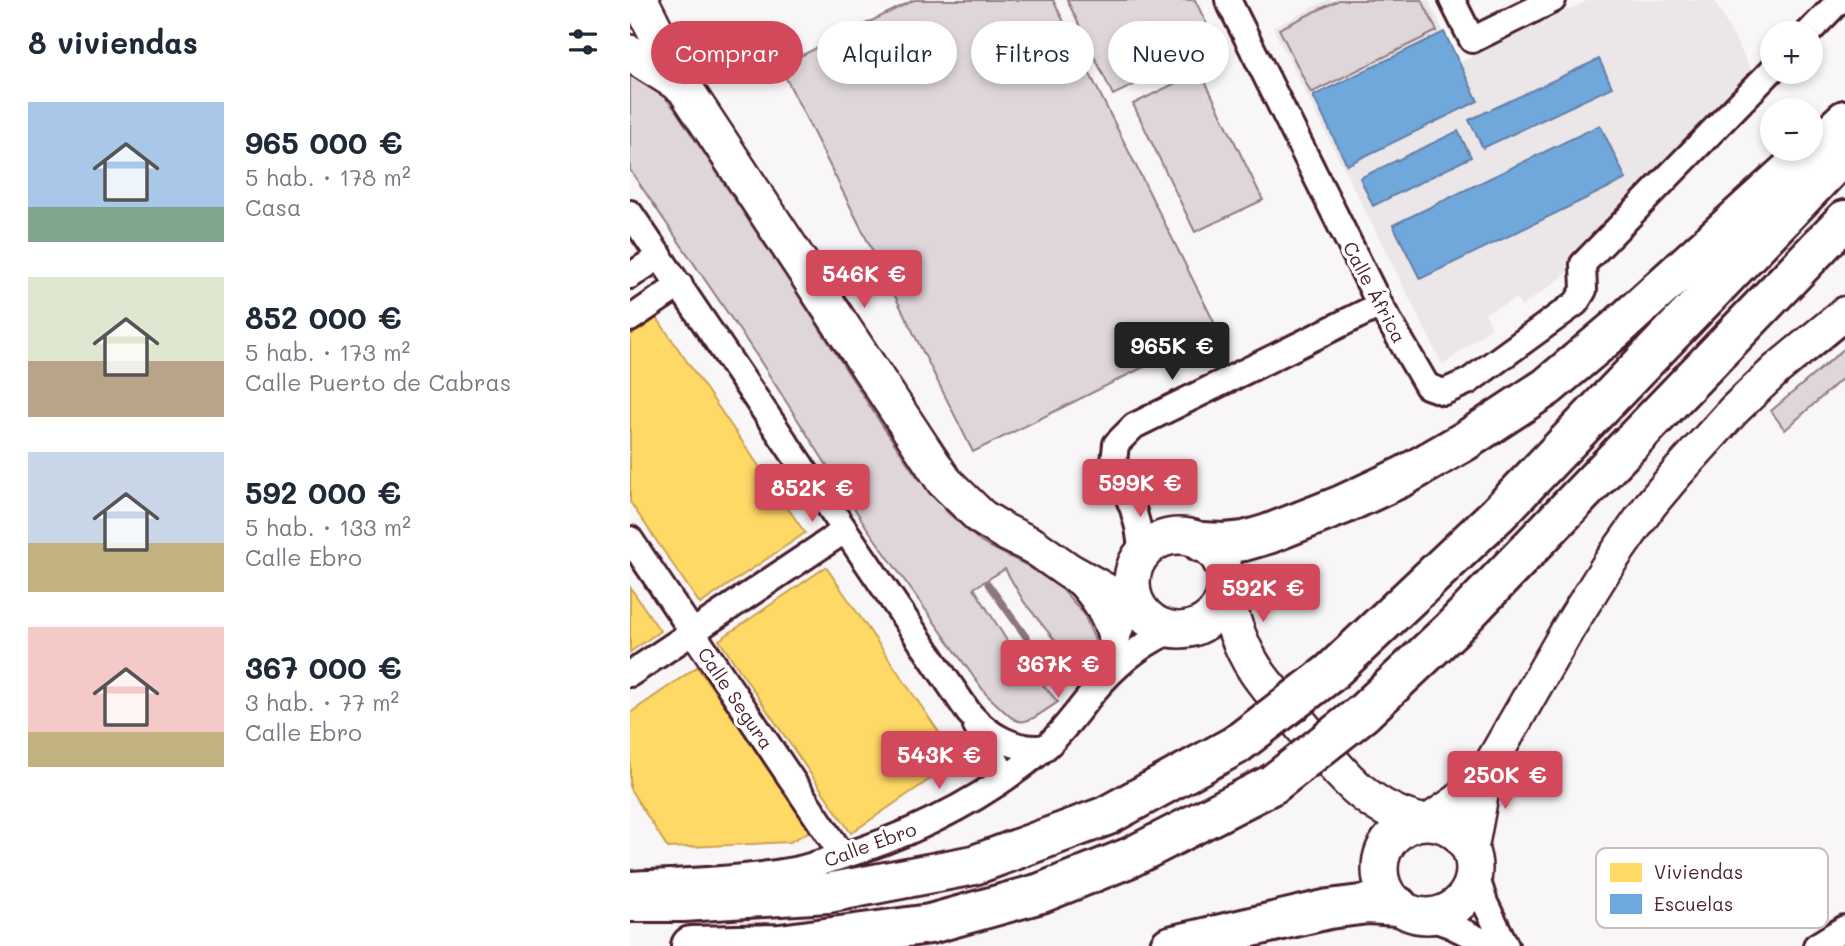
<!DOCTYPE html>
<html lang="es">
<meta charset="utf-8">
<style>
:root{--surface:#fff;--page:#f6f6f7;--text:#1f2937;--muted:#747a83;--accent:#d1495b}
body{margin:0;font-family:Mali,sans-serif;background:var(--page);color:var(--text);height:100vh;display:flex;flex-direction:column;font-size:26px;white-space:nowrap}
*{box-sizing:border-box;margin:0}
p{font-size:23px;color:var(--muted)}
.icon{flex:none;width:38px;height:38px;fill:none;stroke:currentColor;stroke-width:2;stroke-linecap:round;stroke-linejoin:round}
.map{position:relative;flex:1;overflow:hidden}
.panel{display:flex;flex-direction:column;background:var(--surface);width:630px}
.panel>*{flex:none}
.hud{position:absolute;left:21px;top:21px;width:665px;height:63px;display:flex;gap:14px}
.buttons{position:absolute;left:1130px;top:21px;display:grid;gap:14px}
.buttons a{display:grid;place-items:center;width:63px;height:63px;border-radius:50%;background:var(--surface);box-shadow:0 4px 10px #0003;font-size:35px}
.price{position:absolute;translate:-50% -60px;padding:0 16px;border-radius:7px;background:var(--accent);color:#fff;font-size:23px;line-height:46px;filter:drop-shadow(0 2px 4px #0008)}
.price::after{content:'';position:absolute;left:50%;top:42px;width:21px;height:16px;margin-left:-10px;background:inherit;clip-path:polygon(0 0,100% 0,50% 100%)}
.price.selected{background:#222;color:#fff}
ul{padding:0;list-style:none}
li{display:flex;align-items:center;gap:21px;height:175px;padding:0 28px}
li span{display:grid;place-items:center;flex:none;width:196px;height:140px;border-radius:0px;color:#555}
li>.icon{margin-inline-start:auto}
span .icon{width:84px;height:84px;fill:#fffc;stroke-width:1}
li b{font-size:30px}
h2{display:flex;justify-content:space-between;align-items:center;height:84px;padding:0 28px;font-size:30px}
.tag{padding:0 24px;border-radius:32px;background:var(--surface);box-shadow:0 4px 10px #0003;font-size:24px;line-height:63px}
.tag.selected{background:var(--accent);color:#fff}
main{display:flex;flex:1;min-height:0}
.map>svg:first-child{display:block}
.built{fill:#ebe6e8}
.green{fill:#ded6d9;stroke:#947a82;stroke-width:2}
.homes{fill:#ffd966;stroke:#c9a154;stroke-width:2}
.schools{fill:#6fa8dc;stroke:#647fa7;stroke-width:2}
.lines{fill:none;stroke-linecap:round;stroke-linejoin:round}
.stream{stroke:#8f747b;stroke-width:7}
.minor-casing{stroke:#4a1f2b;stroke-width:30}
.tertiary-casing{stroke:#4a1f2b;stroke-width:37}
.secondary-casing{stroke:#4a1f2b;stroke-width:40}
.trunk-casing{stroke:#4a1f2b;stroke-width:44}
.minor{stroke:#fff;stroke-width:24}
.tertiary{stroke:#fff;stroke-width:32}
.secondary{stroke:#fff;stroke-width:35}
.trunk{stroke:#fff;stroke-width:38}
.trunk-bridge-casing{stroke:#4a1f2b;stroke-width:44;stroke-linecap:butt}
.trunk-bridge{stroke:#fff;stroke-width:38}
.labels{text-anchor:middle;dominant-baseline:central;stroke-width:7;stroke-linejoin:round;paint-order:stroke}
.street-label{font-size:19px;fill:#4a1f2b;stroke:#fff}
.key{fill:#fff;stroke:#c9bcbf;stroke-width:2}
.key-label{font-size:19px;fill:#4a1f2b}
</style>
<main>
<section class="panel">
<h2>8 viviendas<svg class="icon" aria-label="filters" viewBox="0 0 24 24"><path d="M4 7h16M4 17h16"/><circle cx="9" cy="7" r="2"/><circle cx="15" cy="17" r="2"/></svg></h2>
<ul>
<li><span style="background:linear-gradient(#a9c7e8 75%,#7fa58c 0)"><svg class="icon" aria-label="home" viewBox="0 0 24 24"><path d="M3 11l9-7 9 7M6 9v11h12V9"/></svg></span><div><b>965 000 €</b><p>5 hab. · 178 m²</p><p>Casa</p></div></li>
<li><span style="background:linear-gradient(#dfe7d0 60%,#b9a48a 0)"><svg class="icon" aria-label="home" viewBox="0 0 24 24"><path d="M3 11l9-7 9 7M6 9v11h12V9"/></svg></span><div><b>852 000 €</b><p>5 hab. · 173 m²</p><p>Calle Puerto de Cabras</p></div></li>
<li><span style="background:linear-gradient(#c9d6e8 65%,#c2b280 0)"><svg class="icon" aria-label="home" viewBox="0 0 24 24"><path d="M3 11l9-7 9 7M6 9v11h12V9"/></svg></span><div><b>592 000 €</b><p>5 hab. · 133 m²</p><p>Calle Ebro</p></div></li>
<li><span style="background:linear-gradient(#f6c9c9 75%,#c2b280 0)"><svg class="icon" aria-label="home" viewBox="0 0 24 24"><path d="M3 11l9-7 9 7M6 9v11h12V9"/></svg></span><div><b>367 000 €</b><p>3 hab. · 77 m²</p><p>Calle Ebro</p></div></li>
</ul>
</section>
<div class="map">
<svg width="1215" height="946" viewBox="0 0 1215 946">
<rect width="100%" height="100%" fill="#f8f6f7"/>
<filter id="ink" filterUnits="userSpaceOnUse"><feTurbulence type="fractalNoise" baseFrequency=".0143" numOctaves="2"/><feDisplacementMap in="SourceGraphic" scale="14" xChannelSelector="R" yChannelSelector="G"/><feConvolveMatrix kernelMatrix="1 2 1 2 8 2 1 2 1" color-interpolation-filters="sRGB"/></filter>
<g filter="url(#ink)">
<path class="built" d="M697 0H798L829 63 959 0H1084L1123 73 931 278 891 307 887 299 855 313 862 327 813 365 643 28Z"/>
<path class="green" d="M284 0H423L588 330 343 452 150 66Z
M437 0H565L587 45 483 95Z
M709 0H792L807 31 681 93 649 29Z
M0 70 21 81 44 108 160 283 252 425 285 474 317 512 352 543 396 565 432 589 454 614 466 643 451 673 394 602 375 569 344 588 384 652 428 702C387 730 392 728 356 694L237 528 127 356 0 170Z
M570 71 633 200 565 232 503 104Z
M1215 348V376L1155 430 1141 411Z"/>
<path class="homes" d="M27 318 175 533 70 604 0 502V336Z
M196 567 328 760 221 833 89 640Z
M0 587 30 631 0 652Z
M67 667 184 829 160 842 38 848 0 789V713Z"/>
<path class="schools" d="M814 32 848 101 717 165 683 96Z
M969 59 982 87 853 148 839 120Z
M970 125 996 179 790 279 763 225Z
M828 131 841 157 743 206 730 178Z"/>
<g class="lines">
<path class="stream" d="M358 584 427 680"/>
<defs>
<path id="minor" d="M598 0 750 305 797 386 814 392 839 381 946 303 954 290 953 264 1143 69
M822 0 842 40 923 0
M1178 33 1210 0
M0 213 339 713C358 735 386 752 416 747
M0 276 30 256
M0 319 50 285
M0 539 213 856
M512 554 508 527 503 509 484 462 486 444 504 426 750 305
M446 580C465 599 478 622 484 648
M0 674 214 531
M474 676 496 613 501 583
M346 726 370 768 373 779
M845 872 855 903 876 946
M0 884C55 881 110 880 164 870 176 868 188 863 200 860 277 837 354 800 416 747 437 728 452 704 471 683 492 660 515 641 544 630
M798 917 820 925 863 946
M1186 946 1215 928"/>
<path id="tertiary" d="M797 822 829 800 856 769
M841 852 852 793 863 760 938 629 978 565 1021 504 1047 473 1104 410 1147 369 1215 313"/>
<path id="secondary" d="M10 0 54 87 314 481 351 517 375 532 405 547 439 571 498 604 517 618
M0 53 51 85
M502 583a47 47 0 1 1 94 0a47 47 0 1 1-94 0Z
M595 595C602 621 610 646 625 669 636 687 653 703 666 719 703 763 732 809 792 822
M750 869a47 47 0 1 1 94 0a47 47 0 1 1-94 0Z"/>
<path id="trunk" d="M571 542 595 543 614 541 638 534 712 505 774 476 835 441 917 387 986 329 1215 120
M700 673 868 514 1215 153
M733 713 822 629 1215 220
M0 902H53L198 893 344 865 476 816 606 745
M61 946 150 944 300 924 411 893 501 857 643 784
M540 946 699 909 738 904 768 906"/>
</defs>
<use href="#minor" class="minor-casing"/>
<use href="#tertiary" class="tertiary-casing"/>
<use href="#secondary" class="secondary-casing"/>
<use href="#trunk" class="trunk-casing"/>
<use href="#minor" class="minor"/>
<use href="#tertiary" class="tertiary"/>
<use href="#secondary" class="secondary"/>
<use href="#trunk" class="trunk"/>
<defs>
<path id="trunk-bridge" d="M606 745 700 673
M643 784 733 713"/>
</defs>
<use href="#trunk-bridge" class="trunk-bridge-casing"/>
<use href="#trunk-bridge" class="trunk-bridge"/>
</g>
</g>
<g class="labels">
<g class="street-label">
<text transform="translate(745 292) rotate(62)">Calle África</text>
<text transform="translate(106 698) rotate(56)">Calle Segura</text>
<text transform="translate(240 844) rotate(-20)">Calle Ebro</text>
</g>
</g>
<rect x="966" y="848" width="232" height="80" rx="10" class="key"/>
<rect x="980" y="863" width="32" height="19" fill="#ffd966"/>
<rect x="980" y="894" width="32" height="20" fill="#6fa8dc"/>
<g class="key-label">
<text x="1024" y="879">Viviendas</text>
<text x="1024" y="911">Escuelas</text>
</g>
</svg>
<div class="buttons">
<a>+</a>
<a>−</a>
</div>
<b class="price" style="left:234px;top:310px">546K €</b>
<b class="price selected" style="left:542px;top:382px">965K €</b>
<b class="price" style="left:510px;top:519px">599K €</b>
<b class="price" style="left:182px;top:524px">852K €</b>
<b class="price" style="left:633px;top:624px">592K €</b>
<b class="price" style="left:428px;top:700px">367K €</b>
<b class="price" style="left:309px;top:791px">543K €</b>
<b class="price" style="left:875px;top:811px">250K €</b>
<div class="hud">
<a class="tag selected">Comprar</a>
<a class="tag">Alquilar</a>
<a class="tag">Filtros</a>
<a class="tag">Nuevo</a>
</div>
</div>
</main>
